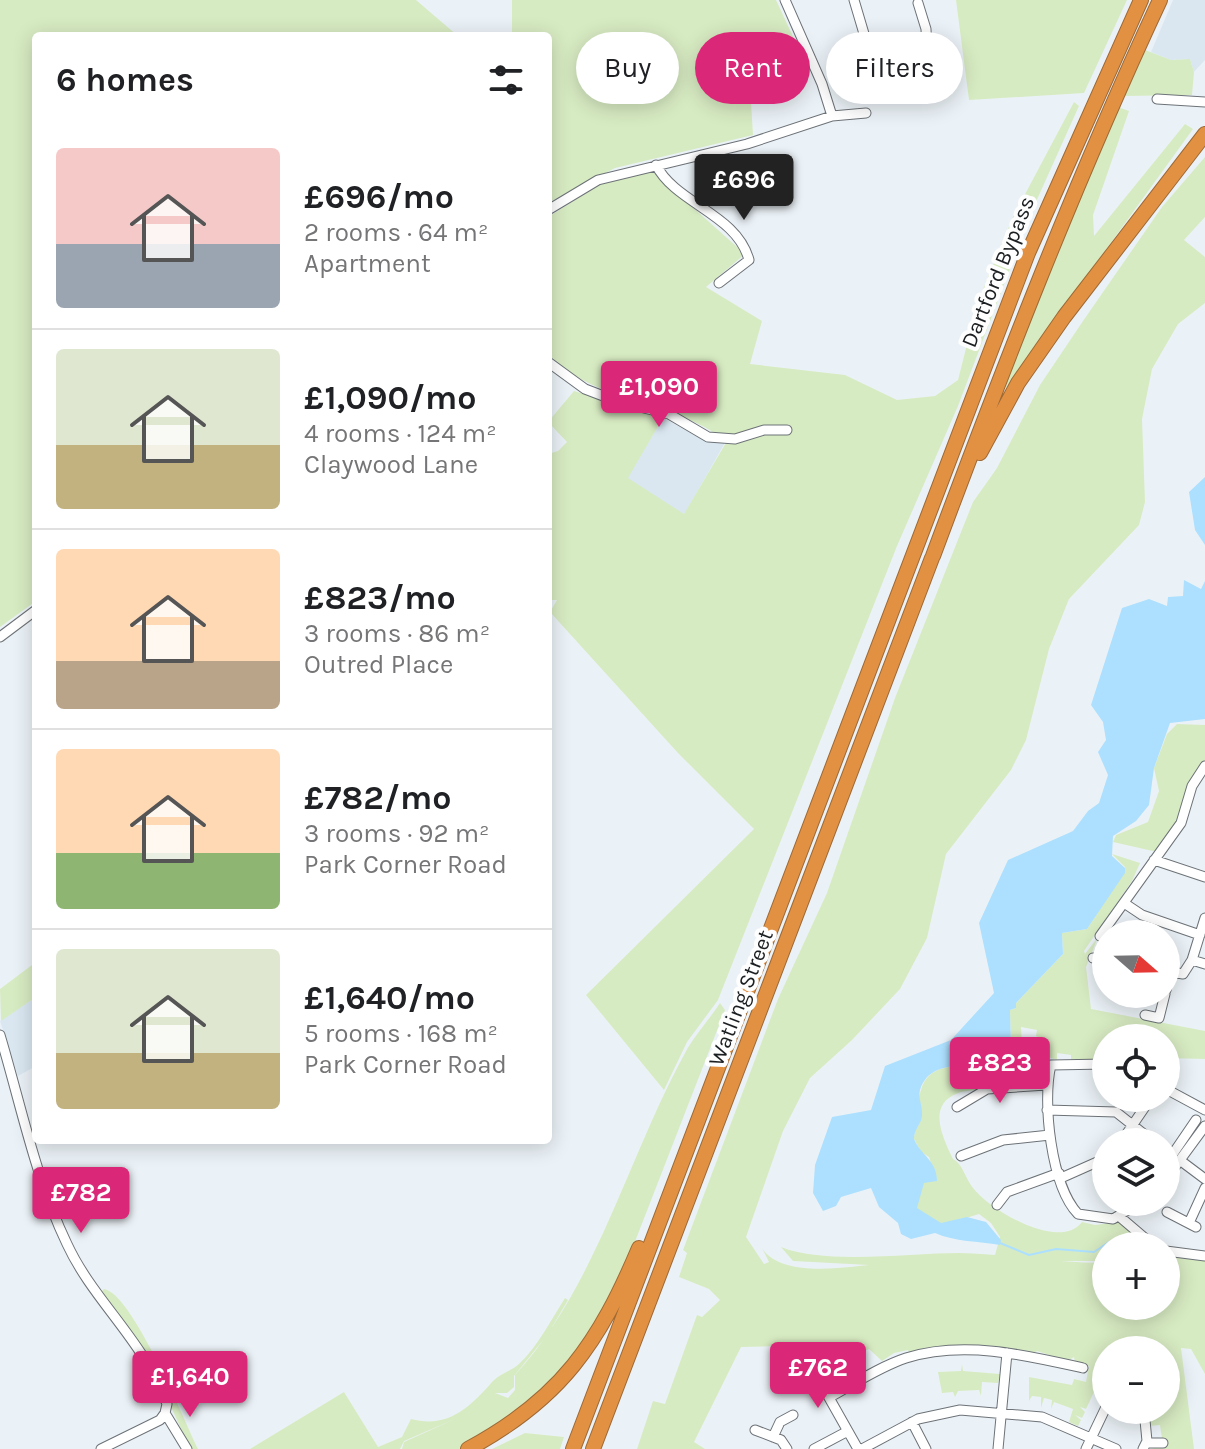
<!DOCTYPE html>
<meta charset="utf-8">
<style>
:root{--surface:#fff;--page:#f6f6f6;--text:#202124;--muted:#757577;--line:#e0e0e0;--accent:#db2777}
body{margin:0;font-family:Karla,sans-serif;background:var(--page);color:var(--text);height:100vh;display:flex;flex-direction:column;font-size:30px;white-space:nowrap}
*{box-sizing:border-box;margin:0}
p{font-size:26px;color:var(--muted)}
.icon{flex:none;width:44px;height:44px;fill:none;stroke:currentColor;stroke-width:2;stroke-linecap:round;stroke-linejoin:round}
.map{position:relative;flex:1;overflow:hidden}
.drawer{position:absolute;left:32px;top:32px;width:520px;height:1112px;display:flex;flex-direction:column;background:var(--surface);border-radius:8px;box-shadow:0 4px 20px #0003}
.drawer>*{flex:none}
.hud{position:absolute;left:576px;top:32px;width:508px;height:72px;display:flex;gap:16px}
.needle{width:52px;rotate:110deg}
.controls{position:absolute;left:1092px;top:920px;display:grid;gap:16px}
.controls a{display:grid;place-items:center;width:88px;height:88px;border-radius:50%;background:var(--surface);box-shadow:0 4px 20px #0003;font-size:40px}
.price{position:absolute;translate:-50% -68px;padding:0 18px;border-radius:8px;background:var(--accent);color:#fff;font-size:26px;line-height:52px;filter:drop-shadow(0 2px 4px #0008)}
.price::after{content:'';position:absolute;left:50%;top:48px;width:24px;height:18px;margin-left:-12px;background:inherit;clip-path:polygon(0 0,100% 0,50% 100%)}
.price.selected{background:#222;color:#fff}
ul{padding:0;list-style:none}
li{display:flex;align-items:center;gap:24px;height:200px;padding:0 24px}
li+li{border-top:2px solid var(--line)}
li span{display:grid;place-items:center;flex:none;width:224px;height:160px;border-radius:8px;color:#555}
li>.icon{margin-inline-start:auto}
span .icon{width:96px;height:96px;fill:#fffc;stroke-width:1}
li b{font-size:34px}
h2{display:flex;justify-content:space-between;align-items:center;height:96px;padding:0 24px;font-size:34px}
.tag{padding:0 28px;border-radius:36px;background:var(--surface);box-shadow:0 4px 20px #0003;font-size:28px;line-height:72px}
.tag.selected{background:var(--accent);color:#fff}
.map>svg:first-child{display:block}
.built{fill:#dae7f1}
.green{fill:#d7ebc2}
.water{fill:#ade0fe}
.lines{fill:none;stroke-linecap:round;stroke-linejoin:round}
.stream{stroke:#ade0fe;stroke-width:2}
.minor-casing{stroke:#6c7277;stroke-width:11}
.highway-casing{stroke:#9d6936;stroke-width:16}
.minor{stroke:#fff;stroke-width:9}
.highway{stroke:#e29142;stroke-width:14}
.labels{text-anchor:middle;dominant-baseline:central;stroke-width:8;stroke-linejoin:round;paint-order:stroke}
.street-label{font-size:22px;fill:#1c1f21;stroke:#fefefe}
</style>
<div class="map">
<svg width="1205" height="1449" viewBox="0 0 1205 1449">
<rect width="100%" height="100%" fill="#ebf2f7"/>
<path class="built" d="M1173 0H1205V60L1194 72 1190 59 1171 60 1151 52Z
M663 418 702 439 726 441 684 515 627 478Z
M36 997V1066L18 1076 0 1021Z"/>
<path class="green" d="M0 0H416L458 36H36V601L0 627Z
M512 0H776L810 73 750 86 753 135 615 168 548 203V36H512Z
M956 0H1127L1084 93 969 100Z
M1145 50 1171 60 1190 59 1194 72 1192 95 1123 96Z
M1074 102 1079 106 1031 213 958 406 897 546 718 1000 687 1042 664 1090 586 995 754 829 678 753 550 612 557 600H548V454L558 451 567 442 548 422 574 391 663 418 628 478 684 514 727 441C668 398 600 406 548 354V217L599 185 652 171 745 254 706 287 762 321 750 364 845 375 897 400 935 396 958 380 978 301 1013 217Z
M1118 107 1129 111 1093 215 1094 236 1185 124 1193 129 1006 388 1008 373Z
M1205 157V217L1184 240 1205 257V303L1178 324 1152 369 1142 419 1145 502 1139 525 1069 599 1049 649 1026 740 1011 770 946 854 927 938 900 989 852 1040 810 1078 783 1131 746 1237 764 1264 769 1262 762 1248C780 1277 840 1268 869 1265L793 1261 781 1247C825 1265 910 1253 959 1253 1008 1254 1057 1263 1106 1263V1306H1166V1254L1205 1259V1374L1191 1349 1181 1348 1194 1449H1150L1163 1446 1160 1425 1149 1426 1153 1441 1149 1438 1148 1416H1160V1410H1166V1350H1106V1381H1099L1086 1409 1080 1407 1085 1412 1082 1418 1075 1415 1081 1420 1078 1426 1069 1422 1073 1409 1054 1402 1051 1409 1052 1400 1044 1398 1041 1408V1397L1032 1396 1029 1401V1377L1072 1385 1074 1379 1086 1382 1089 1366 1075 1363 1074 1357 1067 1361 1037 1351 1032 1354C1010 1349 921 1339 910 1355L908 1350 894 1353 882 1361 869 1349 864 1351 861 1346 824 1361 828 1371 824 1373 801 1363 798 1371 781 1364 778 1346 741 1347 694 1442 705 1449H637L653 1401 665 1404 697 1315 702 1317 720 1300 709 1289 679 1277 687 1253 683 1250 778 999 827 893 895 698 973 502 997 468 1040 385 1083 321 1162 207Z
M1177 724 1205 725V760L1193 777 1176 826 1157 852 1113 842 1116 835 1148 822 1159 791 1154 768 1167 734Z
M1112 854 1140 863 1132 881 1084 951 1085 954 1098 937 1086 967 1091 1009 1205 1031V1059L1166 1058V1038H1106L1103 1060 1071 1059V1055L1057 1053V1060L1040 1054 1045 1053 1047 1041 1036 1036 1037 1030 1021 1027 1022 1045 1047 1070 1046 1080C1025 1083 1001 1081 979 1089 973 1091 964 1090 956 1094 927 1106 943 1138 953 1159 963 1164 965 1178 973 1188 992 1212 1060 1251 1082 1222L1095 1225 1119 1222 1133 1235 1134 1242 1131 1246H1106V1261H1054L995 1255 1000 1237 991 1223 979 1214 911 1235 905 1153 937 1181 929 1157 921 1152 914 1139C914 1131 917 1129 920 1122 923 1112 917 1100 921 1090 933 1049 989 1077 1016 1063L1011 1049 1010 1010 1016 1008V1003L1063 954 1062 933 1087 929 1124 873 1125 867Z
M36 962V997L1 1021 0 989Z
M720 1003 725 1010 610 1306 550 1390 462 1449H402L404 1442 455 1419 404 1441 400 1449H250L344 1392 378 1447 402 1437 411 1419C448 1429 470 1407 493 1381 500 1374 511 1371 519 1364 538 1346 551 1320 565 1298L568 1300 548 1334 514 1376V1387L507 1393H495L508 1398 515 1390V1375C597 1285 627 1159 685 1053 694 1036 709 1020 720 1003Z
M104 1289C132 1293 184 1420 198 1449H190L151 1362 101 1292Z
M962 1364 963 1371 1000 1374 998 1383 982 1382 981 1396 979 1390 958 1391 955 1397 953 1392 942 1393 938 1372 961 1371Z
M525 1433 564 1437 560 1449H492Z"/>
<path class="water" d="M1205 477V545L1195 530 1189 492Z
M1184 580 1201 589 1205 581V719L1170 723 1154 768 1149 805 1136 821 1113 836 1112 856 1125 868V873L1087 929 1062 933 1063 954 1016 1003V1008L1010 1010 1011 1049 1016 1063C990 1076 933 1049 920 1090 918 1099 923 1107 922 1116 921 1125 914 1129 914 1139 921 1156 937 1160 937 1181L924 1183 917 1208 941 1223 967 1217 986 1222 1001 1240 1000 1245C978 1241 955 1242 935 1233L911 1239 901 1234 898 1223 879 1207 871 1188 841 1197 836 1206 823 1211 813 1193 815 1165 832 1117 871 1110 885 1066 951 1040 994 993 979 923 1008 860 1073 831 1088 811 1099 803 1108 775 1098 752 1106 740 1103 722 1091 705 1122 608 1149 599 1167 606 1168 597 1183 596Z"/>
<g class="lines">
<path class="stream" d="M1000 1243 1029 1255 1056 1249 1094 1252 1109 1242"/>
<defs>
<path id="minor" d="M785 0 822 84 832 116
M854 0 870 54C884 65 916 72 927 53L926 29 918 3
M1157 99 1205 102
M656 165C676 204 737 214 749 260L719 283
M548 210 598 180 747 144 832 116 866 113
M548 362 585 389 619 402 669 414 708 437 735 439 764 430H787
M0 637 36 610
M1154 860 1205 877
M1124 903 1142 915 1200 935
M1100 936 1181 823 1192 786 1205 766
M1093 958 1106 960
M1192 960 1205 918
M1166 971 1183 974 1192 960 1205 964
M1166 990 1171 972
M1145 1015 1159 1018 1165 994
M0 1035C21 1105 35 1177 67 1244 94 1302 143 1339 167 1404L165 1413 187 1449
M1106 1064 1051 1065C1042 1101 1051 1186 1078 1214L1113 1219 1141 1202
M1166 1089 1205 1110
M957 1107 987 1089 1046 1085
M1047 1110 1116 1112 1154 1142
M1121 1142 1151 1098
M961 1156 1003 1140 1050 1135
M1181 1161 1205 1179
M1166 1164 1196 1120
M1061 1178 1106 1158
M1166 1179 1205 1126
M997 1205 1007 1192 1059 1173
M1167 1212 1196 1227
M1120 1217 1154 1246
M1189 1223 1205 1188
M1166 1251 1205 1256
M782 1367 823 1387 858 1449
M830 1397C854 1384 879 1367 906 1358 963 1340 1026 1355 1083 1368
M912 1422 926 1449
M755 1430 781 1440 787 1449
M773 1437 780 1422 793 1415
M1146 1443H1163
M101 1449 160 1420 165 1413
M814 1449 848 1431
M862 1449 918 1419 960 1410 1042 1417 1116 1449
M998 1449 1007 1353
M1086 1449 1106 1407
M1143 1449 1147 1441 1144 1410"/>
<path id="highway" d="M980 453 1018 383 1064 317 1205 134
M933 556C1003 368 1075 182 1160 0
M468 1449C561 1399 599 1343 639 1248
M573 1449 1028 253 1141 0
M593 1449 932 558"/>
</defs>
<use href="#minor" class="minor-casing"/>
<use href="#highway" class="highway-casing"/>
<use href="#minor" class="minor"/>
<use href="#highway" class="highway"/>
</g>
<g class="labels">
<g class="street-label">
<text transform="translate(998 272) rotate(-68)">Dartford Bypass</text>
<text transform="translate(741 998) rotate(-69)">Watling Street</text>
</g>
</g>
</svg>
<div class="controls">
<a><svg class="needle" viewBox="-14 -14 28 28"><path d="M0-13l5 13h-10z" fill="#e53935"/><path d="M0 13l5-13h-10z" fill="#757577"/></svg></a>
<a><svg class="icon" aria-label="locate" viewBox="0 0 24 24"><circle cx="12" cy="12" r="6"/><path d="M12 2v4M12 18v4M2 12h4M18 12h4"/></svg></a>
<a><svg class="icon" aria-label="layers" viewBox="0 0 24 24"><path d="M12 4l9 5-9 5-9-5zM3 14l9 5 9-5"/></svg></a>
<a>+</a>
<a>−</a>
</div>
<b class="price selected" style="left:744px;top:222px">£696</b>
<b class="price" style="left:659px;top:429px">£1,090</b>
<b class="price" style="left:1000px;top:1105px">£823</b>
<b class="price" style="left:81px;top:1235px">£782</b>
<b class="price" style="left:818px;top:1410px">£762</b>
<b class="price" style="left:190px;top:1419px">£1,640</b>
<div class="hud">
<a class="tag">Buy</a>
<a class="tag selected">Rent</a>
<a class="tag">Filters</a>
</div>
<section class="drawer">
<h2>6 homes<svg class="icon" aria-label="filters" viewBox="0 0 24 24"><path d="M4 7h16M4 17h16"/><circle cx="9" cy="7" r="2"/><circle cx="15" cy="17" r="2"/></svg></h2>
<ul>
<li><span style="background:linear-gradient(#f6c9c9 60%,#9aa5b1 0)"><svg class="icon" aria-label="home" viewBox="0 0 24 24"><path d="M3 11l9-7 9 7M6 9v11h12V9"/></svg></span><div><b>£696/mo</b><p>2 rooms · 64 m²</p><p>Apartment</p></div></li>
<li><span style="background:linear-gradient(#dfe7d0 60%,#c2b280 0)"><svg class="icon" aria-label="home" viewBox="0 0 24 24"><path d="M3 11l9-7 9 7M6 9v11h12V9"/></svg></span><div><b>£1,090/mo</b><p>4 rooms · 124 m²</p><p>Claywood Lane</p></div></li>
<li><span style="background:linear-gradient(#ffd9b3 70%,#b9a48a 0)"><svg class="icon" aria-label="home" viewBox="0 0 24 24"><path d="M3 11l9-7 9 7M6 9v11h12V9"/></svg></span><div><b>£823/mo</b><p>3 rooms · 86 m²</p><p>Outred Place</p></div></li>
<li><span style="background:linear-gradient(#ffd9b3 65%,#8fb573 0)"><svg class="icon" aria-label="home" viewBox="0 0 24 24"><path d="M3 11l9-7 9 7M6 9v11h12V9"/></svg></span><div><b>£782/mo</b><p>3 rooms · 92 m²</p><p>Park Corner Road</p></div></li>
<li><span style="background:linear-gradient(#dfe7d0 65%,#c2b280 0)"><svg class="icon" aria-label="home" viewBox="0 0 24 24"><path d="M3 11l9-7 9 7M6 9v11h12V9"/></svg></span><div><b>£1,640/mo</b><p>5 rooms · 168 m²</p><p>Park Corner Road</p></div></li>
</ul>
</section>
</div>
